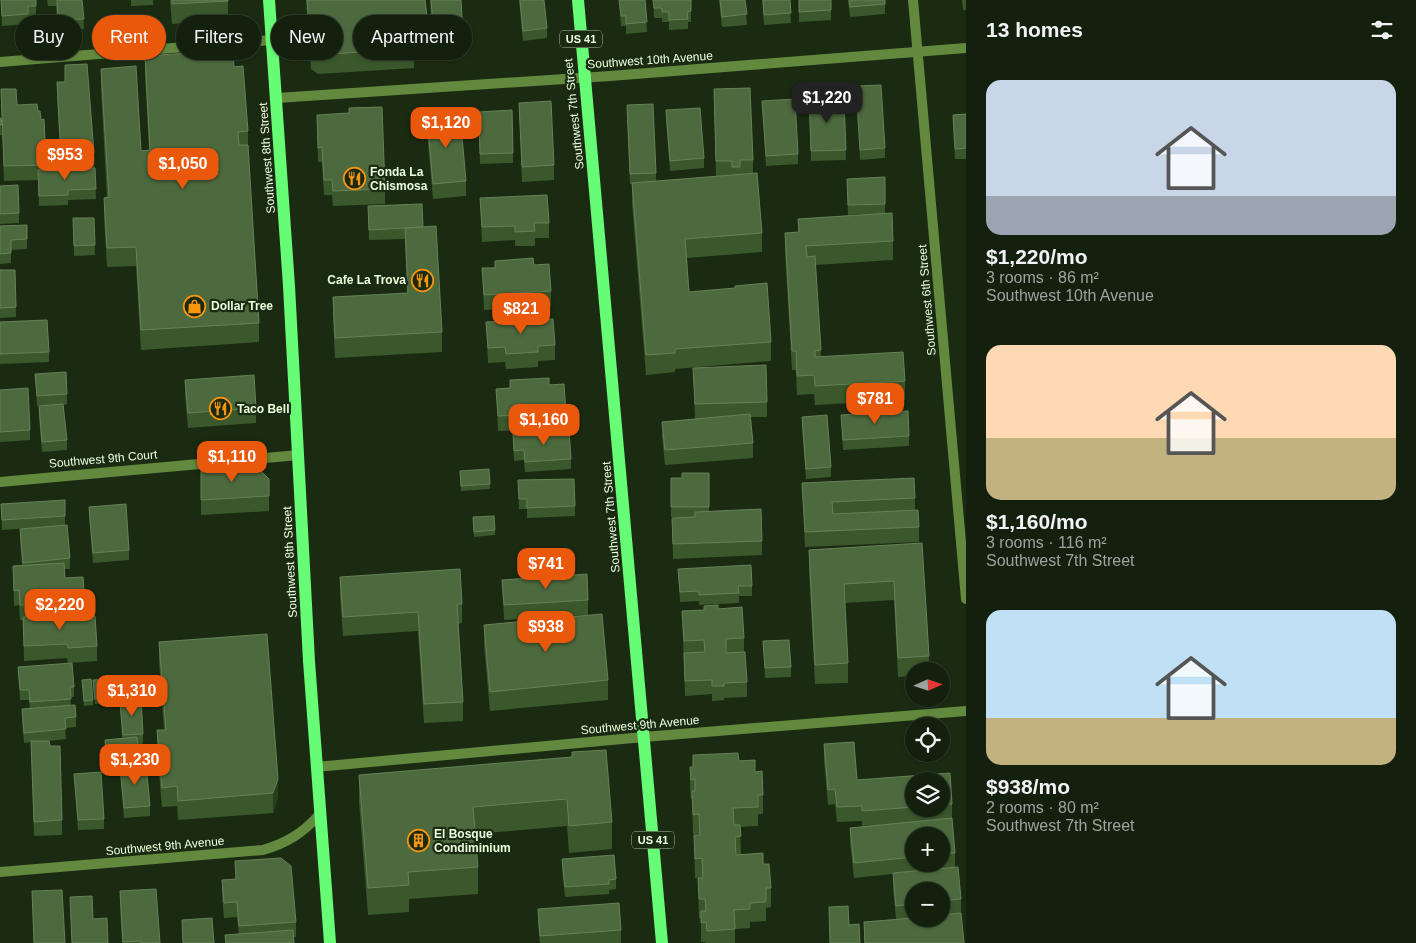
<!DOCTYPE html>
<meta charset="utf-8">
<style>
:root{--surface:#14200e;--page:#1d2817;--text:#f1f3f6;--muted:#9da39e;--line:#333e2e;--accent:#ea580c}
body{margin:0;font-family:Helvetica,sans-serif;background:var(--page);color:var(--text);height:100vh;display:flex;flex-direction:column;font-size:19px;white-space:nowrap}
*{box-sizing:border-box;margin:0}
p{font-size:16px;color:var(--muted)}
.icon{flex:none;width:28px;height:28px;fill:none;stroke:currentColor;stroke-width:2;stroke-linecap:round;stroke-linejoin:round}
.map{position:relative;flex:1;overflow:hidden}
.sheet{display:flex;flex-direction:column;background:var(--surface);width:450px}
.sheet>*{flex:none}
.top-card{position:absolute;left:15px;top:15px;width:475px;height:45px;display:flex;gap:10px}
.needle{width:32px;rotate:87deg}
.buttons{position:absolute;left:905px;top:662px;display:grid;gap:10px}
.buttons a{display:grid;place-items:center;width:45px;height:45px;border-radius:50%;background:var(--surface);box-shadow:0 1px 4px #0004,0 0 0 1px var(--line);font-size:25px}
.price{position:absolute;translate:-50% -42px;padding:0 11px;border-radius:10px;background:var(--accent);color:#fff;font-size:16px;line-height:32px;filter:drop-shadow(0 1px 2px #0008)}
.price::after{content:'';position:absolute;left:50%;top:30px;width:15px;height:11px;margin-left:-8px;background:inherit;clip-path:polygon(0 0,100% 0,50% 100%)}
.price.on{background:#222;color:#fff}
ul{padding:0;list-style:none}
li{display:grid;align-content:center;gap:10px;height:265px;padding:0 20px}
li span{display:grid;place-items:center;height:155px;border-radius:15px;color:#555}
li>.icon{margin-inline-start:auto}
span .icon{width:90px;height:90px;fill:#fffc;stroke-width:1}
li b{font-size:21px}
h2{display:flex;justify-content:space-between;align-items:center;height:60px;padding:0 20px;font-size:21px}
.tag{padding:0 18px;border-radius:22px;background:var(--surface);box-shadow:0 1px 4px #0004,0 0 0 1px var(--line);font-size:18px;line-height:45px}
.tag.on{background:var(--accent);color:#fff}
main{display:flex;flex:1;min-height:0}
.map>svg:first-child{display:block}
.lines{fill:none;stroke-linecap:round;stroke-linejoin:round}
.minor{stroke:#63893e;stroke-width:10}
.tertiary{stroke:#63893e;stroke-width:10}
.primary{stroke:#66fc75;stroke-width:12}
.wall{fill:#3a582b;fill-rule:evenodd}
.shaded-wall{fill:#263f19}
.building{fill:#4d6a3e;stroke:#668157}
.labels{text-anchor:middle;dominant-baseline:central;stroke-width:4.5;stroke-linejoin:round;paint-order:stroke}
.shield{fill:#1b2b12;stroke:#adbfa0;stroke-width:1}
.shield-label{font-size:11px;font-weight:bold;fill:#ebfedd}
.street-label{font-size:12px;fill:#ebfedd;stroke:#1b2b12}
.poi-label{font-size:12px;font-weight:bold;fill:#ebfedd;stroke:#1b2b12;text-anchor:start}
</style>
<main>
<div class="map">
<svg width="966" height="943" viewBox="0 0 966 943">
<rect width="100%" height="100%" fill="#1b2b12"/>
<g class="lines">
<path class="minor" d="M0 62 272 40
M277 98 610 76 966 48
M0 482 299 455
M316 767 644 737 966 711
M0 872 263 850C287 843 303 833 320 814"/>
<path class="tertiary" d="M913 0 966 599"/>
<path class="primary" d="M269 0 289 286 309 661 330 943
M578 0 662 943"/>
</g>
<path class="wall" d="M1 0H36V16H28V24L2 26Z
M47 0H82L84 29 58 30 56 6H48Z
M131 0H153V5L131 6Z
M170 0H228V20L172 24Z
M306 0H425L428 25V44L414 46V68L318 74 311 69Z
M430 0H461L463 35V50L434 52Z
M519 0H544L547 28V38L523 41Z
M619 0H645L647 32 626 34V26H621Z
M653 0H691V22H688V29L669 30V22H662V18H654Z
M719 0H745L747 25 722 27Z
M762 0H790L791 23 764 25Z
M799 0H831V20L799 22Z
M848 0H885V14L850 17Z
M962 0H966V10H963Z
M145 56 234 67 248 131V145L259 323V342L141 350 136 266 107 267 104 217V198L107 197 101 88V69L141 151 149 150 145 75Z
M57 82 94 153 96 199 68 200V205L39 206 38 180 4 181 1 89 17 105 38 111 41 120 44 119 46 169H61L57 97Z
M856 86 885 148V158L860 160Z
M714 89 753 160V174L762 233V252L687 258 689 292 771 342V361L675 369V372L646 375 632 203V184H630L627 105 656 173V181L729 176H716Z
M809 94 821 96 833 101 844 100 846 160 811 161Z
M762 101 798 154V164L766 166Z
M519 103 554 165V180L522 182Z
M666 110 704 158V168L670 171 666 120Z
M966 114V159H955L953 125V115Z
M317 115 385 189V204L333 206 332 195H324L322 162H318Z
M427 117 466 181V196L433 199 427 132Z
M0 118H1L2 135H0Z
M479 122 513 153V163L480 164Z
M885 177V213L893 241V260L815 265 821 356 905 381V400L815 405 814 394 797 395 796 370H792L785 252V233L798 232V219L868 214 848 215 847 179Z
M0 186 19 213V223L0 224Z
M480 198 549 223V238H535V246H515V240L482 242Z
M368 206 423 227 442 332V352L335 358 333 317V297L407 293 405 239 369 240Z
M73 218H94L95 255 74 256Z
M27 225V249L11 250V263L0 264V226Z
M534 265 551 291V306L484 310 482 268Z
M0 270H15L16 317 0 318Z
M0 322 49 352V362L0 364Z
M486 322 555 345V360L538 361V367L506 369 505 362 488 363Z
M693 368 767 402V417H751L753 443V458L665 465 662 436V422L695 419Z
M35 374 67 394V404L63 405 67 440V450L42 452 39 416V406L49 405 37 406Z
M185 380 256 408V423L188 428 185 395Z
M510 380 549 385 566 413V428L498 431 496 389 510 388Z
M0 390 30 430V440L0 442Z
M841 415 909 436V446L843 450Z
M802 417 831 467V477L806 479 802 427Z
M513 434 571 459V469L525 472 524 460 514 461Z
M201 462 269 496V511L201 515Z
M460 471 490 484V489L461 491Z
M709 473V511L762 541V555L673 559 672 518 695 517H671V478H682Z
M518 480 575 506V516L527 518V509H519Z
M802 483 915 498V510L919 527V542L805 547Z
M1 504 65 516V525L70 558V569H64L65 578 85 601V616L69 617 97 646V661L68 663 67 658 24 661 23 620H20L19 605 14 606 13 566H22L20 540V529L44 527 2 530Z
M89 507 129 550V560L93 563 89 517Z
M473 517 495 530V535L474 537Z
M922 543 929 656V671H914V676L898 677 894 600 845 603 848 663V683L815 684 809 569V550Z
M678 569 752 586V596H739V603L699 605V601L680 602Z
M340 577 462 604V623L458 624 463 702V721L424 723 418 631 343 636 340 596Z
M502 580 588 600V615L504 620Z
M718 609 744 638V652L747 682V697L724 698V700L712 701V694L685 696 682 611 704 610Z
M484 625 608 680V700L490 711 484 645Z
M763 641 791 667V677L765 678Z
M159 642 278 798 273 813 178 820 177 806 162 807 157 750V730H164L159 661Z
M18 667 74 687V697H70L71 705 76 717V727L65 728 66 739 49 741 62 820V835L34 836 31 742 24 743 22 719V709H30L29 700H20Z
M82 680 93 700V705L84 706Z
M93 680 112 698V703L95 704Z
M120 703 143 734V744H138L139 764 150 806V816L124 818 120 772 107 773 105 740 122 738Z
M854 742 857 780 950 773 952 804V819L955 853V867H958L961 899V914L964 943H864V922L896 919 893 888V874L854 878 850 842V828L874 825 862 826V821L837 822 835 804 828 805 824 759V744ZM914 781H941V809H914ZM914 836H941V864H914ZM914 891H941V919H914Z
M572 752 612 822V849L569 853 567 826 475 834 478 867V894L409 899V912L368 915 359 802V775L572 757Z
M739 761 755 772 763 795V814H758V826L740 827 741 855 763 864 771 888V907L766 908V921L750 922V928L735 929V943H706V942H701V918L699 919 698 878H702H695L694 835H699V834H693L692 799H691L690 787V767Z
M74 774 104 819V829L78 830Z
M562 859 616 879V889L609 890V894L565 897 562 869Z
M236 879 296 922V937H293L294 943H225V935L239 934 237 917 224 918 222 895V880Z
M32 891 65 943H34Z
M120 891 160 943H122L120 906Z
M538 909 621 930V943H540L538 924Z"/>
<path class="shaded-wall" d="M278 779V798L273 813V793Z"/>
<path class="building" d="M1 0H36V6H28V14L2 16Z
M57 0H82L84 19 58 20Z
M172 0H228V1L172 4Z
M307 0H425L428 25 413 27 414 48 318 55 311 50Z
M431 0H461L463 35 434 37Z
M520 0H544L547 28 523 31Z
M619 0H645L647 22 626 24V16H621Z
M653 0H691V11L687 12 688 19 669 20V12H662V8H654Z
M720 0H745L747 14 722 17Z
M763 0H790L791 13 764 15Z
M799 0H831V10L799 12Z
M849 0H885V4L850 7Z
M233 50 234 67 243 66 248 131 238 132 239 145H248L259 323 141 330 136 247 107 248 104 198 109 197 101 69 136 66 141 151 150 150 145 56Z
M87 64 94 153 61 155 57 82H65V65Z
M881 85 885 148 860 150 856 86Z
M750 88 753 160H740V167H732V161H716L714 89Z
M1 89H16L17 105 37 104 38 111H40L41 120 44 119 46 165 4 166Z
M809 94H821V96H833V101L844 100 846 150 811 151Z
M795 99 798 154 766 156 762 101Z
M551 101 554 165 522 167 519 103Z
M653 104 656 173 630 174 627 105Z
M382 107 385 189 333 191 332 180H324L322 147 318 148 317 115 349 113V108Z
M700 108 704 158 670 161 666 110Z
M512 110 513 153 480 154 479 112Z
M460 114 466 181 433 184 427 117Z
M966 114V148L955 149 953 115Z
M0 118H1L2 125H0Z
M95 168 96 189 68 190V195L39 196 38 170Z
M757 173 762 233 685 239 689 292 735 288V286L767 283 771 342 675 349V353L646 355 632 183Z
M885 177V204L848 205 847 179Z
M18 185 19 213 0 214V186Z
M547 195 549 223H534L535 231 515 232V226L482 227 480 198Z
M422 204 423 227 369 230 368 206Z
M892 213 893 241 806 246 807 257 815 256 821 350 815 351V357L903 352 905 381 815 386 814 375 797 376 796 351H792L785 233 799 232 798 219Z
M73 218H94L95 245 74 246Z
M27 225V239L11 240V253L0 254V226Z
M436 226 442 332 335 338 333 297 408 293 405 228Z
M533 258 534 265 549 264 551 291 484 295 482 268H495V261Z
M0 270H15L16 307 0 308Z
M553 319 555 345 538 346V352L506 354 505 347 488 348 486 322Z
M47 320 49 352 0 354V322Z
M766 365 767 402 695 404 693 368Z
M66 372 67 394 37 396 35 374Z
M254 375 256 408 188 413 185 380Z
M549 378V385L564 384 566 413 498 416 496 389 510 388V380Z
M28 388 30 430 0 432V390Z
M63 404 67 440 42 442 39 406Z
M908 411 909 436 843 440 841 415Z
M750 414 753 443 665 450 662 422Z
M827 415 831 467 806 469 802 417Z
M569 430 571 459 525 462 524 450 514 451 513 434Z
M201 462 227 463 229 471 259 469 269 479V496L201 500Z
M489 469 490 484 461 486 460 471Z
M682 473H709V507H671V478H682Z
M914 478 915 498 832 502 833 514 918 510 919 527 805 532 802 483Z
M574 479 575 506 527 508V499H519L518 480Z
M65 500V516L2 520 1 504Z
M126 504 129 550 93 553 89 507Z
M761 509 762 541 673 544 672 518 695 517V512Z
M494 516 495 530 474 532 473 517Z
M67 525 70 558 23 563 20 529Z
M922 543 929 656 898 658 894 581 844 584 848 663 815 665 809 550Z
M64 563 65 578 83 577 85 601 20 605 19 590 14 591 13 566Z
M751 565 752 586H738L739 593 699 595V591L680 592 678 569Z
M460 569 462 604H457L463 702 424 704 418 612 343 617 340 577Z
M587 574 588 600 504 605 502 580Z
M718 605V609L742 607 744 638 726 639V653L745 652 747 682 724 683V686H712V680L685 681 684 653 705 652 704 640 684 641 682 611 704 610V606Z
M68 614 69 618 95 616 97 646 68 648 67 644 24 646 23 617Z
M602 614 608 680 490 692 484 625Z
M267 634 278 779 273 793 178 801 177 786 162 788 157 730H166L159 642Z
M789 640 791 667 765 668 763 641Z
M72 663 74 687H70L71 699 30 702 29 690H20L18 667Z
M91 679 93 700 84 701 82 680Z
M110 679 112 698 95 699 93 680Z
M129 697H141L143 734 123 735 120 703 129 702Z
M75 705 76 717 65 718 66 729 24 733 22 709Z
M137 737 139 757 131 758V761L107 763 105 740Z
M31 741H49L50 746H60L62 820 34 822Z
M854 742 857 780 950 773 952 804 941 805V781H914V807L862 811V806L837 807 835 789 828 790 824 744Z
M606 750 612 822 569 826 567 799 473 807 478 867 408 872 409 885 368 888 359 775 572 757V752Z
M738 753 739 761 755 760V772L762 771 763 795H758V807L733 808 734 825H740L741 836 735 837 736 855 763 853V864H769L771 888H766V902L750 903V909L734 910 735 929 707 931 706 922 701 923V911H706L705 899H699L698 878H703L702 858 695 859 694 835H700L699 814 693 815 692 791H695V779L691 780 690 767H693V755Z
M146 763 150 806 124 808 120 766Z
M101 772 104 819 78 820 74 774Z
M952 818 955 853 941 854V836H914V857L854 863 850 828Z
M614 855 616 879 609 880V884L565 887 562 859Z
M281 858 291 866 296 922 239 926 237 902 224 903 222 880 236 879 235 861Z
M958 867 961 899 941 901V891H914V904L896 906 893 873Z
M156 889 160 943H141L140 941 123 942 120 891Z
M62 890 65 943H34L32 891Z
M92 896 93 919 107 918 108 943H72L70 897Z
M619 903 621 930 540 936 538 909Z
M848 906 849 925 859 924 860 943H830L829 907Z
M961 913 964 943H865L864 922 914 918V919H941V915Z
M212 918 214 943H183L182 920Z
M293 930 294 943H226L225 935Z"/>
<defs>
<symbol id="restaurant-ring" viewBox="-11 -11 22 22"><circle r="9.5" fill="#1b2b12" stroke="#fa950d" stroke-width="1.5"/><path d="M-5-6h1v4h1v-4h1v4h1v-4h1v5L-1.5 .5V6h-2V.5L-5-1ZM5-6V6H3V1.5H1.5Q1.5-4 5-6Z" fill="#fa950d"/></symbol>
<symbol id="shop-ring" viewBox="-11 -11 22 22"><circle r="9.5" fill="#1b2b12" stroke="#fa950d" stroke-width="1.5"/><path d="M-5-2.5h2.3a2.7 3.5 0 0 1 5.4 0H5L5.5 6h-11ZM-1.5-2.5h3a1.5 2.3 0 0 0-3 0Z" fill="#fa950d"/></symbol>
<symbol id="building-ring" viewBox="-11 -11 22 22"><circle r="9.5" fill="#1b2b12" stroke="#fa950d" stroke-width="1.5"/><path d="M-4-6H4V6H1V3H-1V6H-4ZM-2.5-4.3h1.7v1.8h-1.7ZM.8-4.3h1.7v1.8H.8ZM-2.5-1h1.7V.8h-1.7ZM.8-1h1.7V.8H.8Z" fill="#fa950d"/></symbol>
</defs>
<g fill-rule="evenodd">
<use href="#restaurant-ring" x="342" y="166" width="25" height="25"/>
<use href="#restaurant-ring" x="410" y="268" width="25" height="25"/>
<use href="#shop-ring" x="182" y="294" width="25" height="25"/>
<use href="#restaurant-ring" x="208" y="396" width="25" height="25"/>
<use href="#building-ring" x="406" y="828" width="25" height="25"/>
</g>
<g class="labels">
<g class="shield">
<rect x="560" y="30.5" width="42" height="17" rx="4"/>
<rect x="632" y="831.5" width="42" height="17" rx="4"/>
</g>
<g class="shield-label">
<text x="581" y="39">US 41</text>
<text x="653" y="840">US 41</text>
</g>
<g class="street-label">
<text transform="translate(650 60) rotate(-4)">Southwest 10th Avenue</text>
<text transform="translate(574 114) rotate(-96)">Southwest 7th Street</text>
<text transform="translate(267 158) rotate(-94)">Southwest 8th Street</text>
<text transform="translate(927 300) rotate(-95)">Southwest 6th Street</text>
<text transform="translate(103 459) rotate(-5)">Southwest 9th Court</text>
<text transform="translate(611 517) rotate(-95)">Southwest 7th Street</text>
<text transform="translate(290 562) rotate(-93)">Southwest 8th Street</text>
<text transform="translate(640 725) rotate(-5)">Southwest 9th Avenue</text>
<text transform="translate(165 846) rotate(-5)">Southwest 9th Avenue</text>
</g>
<g class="poi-label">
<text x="370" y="172">Fonda La<tspan x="370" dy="14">Chismosa</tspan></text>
<text x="406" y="280" text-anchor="end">Cafe La Trova</text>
<text x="211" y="306">Dollar Tree</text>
<text x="237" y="409">Taco Bell</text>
<text x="434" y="834">El Bosque<tspan x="434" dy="14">Condiminium</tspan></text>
</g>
</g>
</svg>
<div class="buttons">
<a><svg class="needle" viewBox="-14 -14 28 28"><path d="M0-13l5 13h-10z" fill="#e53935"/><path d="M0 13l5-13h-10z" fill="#9da39e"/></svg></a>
<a><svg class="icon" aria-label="locate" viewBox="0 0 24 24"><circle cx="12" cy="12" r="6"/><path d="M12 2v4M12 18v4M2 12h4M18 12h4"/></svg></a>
<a><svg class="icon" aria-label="layers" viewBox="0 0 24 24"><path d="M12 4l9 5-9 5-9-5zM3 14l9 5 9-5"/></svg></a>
<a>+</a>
<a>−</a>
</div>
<b class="price on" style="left:827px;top:124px">$1,220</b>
<b class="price" style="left:446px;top:149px">$1,120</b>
<b class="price" style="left:65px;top:181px">$953</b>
<b class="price" style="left:183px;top:190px">$1,050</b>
<b class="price" style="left:521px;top:335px">$821</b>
<b class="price" style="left:875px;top:425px">$781</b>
<b class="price" style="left:544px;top:446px">$1,160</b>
<b class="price" style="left:232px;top:483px">$1,110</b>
<b class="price" style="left:546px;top:590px">$741</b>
<b class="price" style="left:60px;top:631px">$2,220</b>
<b class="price" style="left:546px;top:653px">$938</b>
<b class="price" style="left:132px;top:717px">$1,310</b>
<b class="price" style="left:135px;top:786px">$1,230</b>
<div class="top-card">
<a class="tag">Buy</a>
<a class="tag on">Rent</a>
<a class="tag">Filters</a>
<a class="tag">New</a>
<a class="tag">Apartment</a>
</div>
</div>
<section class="sheet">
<h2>13 homes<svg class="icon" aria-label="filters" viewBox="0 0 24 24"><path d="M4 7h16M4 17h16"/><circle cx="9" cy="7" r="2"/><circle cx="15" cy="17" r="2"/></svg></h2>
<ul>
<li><span style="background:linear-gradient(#c9d6e8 75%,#9aa5b1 0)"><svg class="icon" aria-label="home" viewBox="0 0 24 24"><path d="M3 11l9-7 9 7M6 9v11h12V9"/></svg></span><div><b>$1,220/mo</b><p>3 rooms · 86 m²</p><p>Southwest 10th Avenue</p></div></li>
<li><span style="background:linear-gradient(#ffd9b3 60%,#c2b280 0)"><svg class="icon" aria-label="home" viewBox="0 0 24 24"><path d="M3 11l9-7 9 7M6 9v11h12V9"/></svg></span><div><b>$1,160/mo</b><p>3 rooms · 116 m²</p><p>Southwest 7th Street</p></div></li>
<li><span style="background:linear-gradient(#bfe0f5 70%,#c2b280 0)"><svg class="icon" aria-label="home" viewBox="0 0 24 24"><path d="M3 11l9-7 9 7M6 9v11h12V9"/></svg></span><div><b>$938/mo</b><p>2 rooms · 80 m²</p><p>Southwest 7th Street</p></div></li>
</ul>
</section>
</main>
